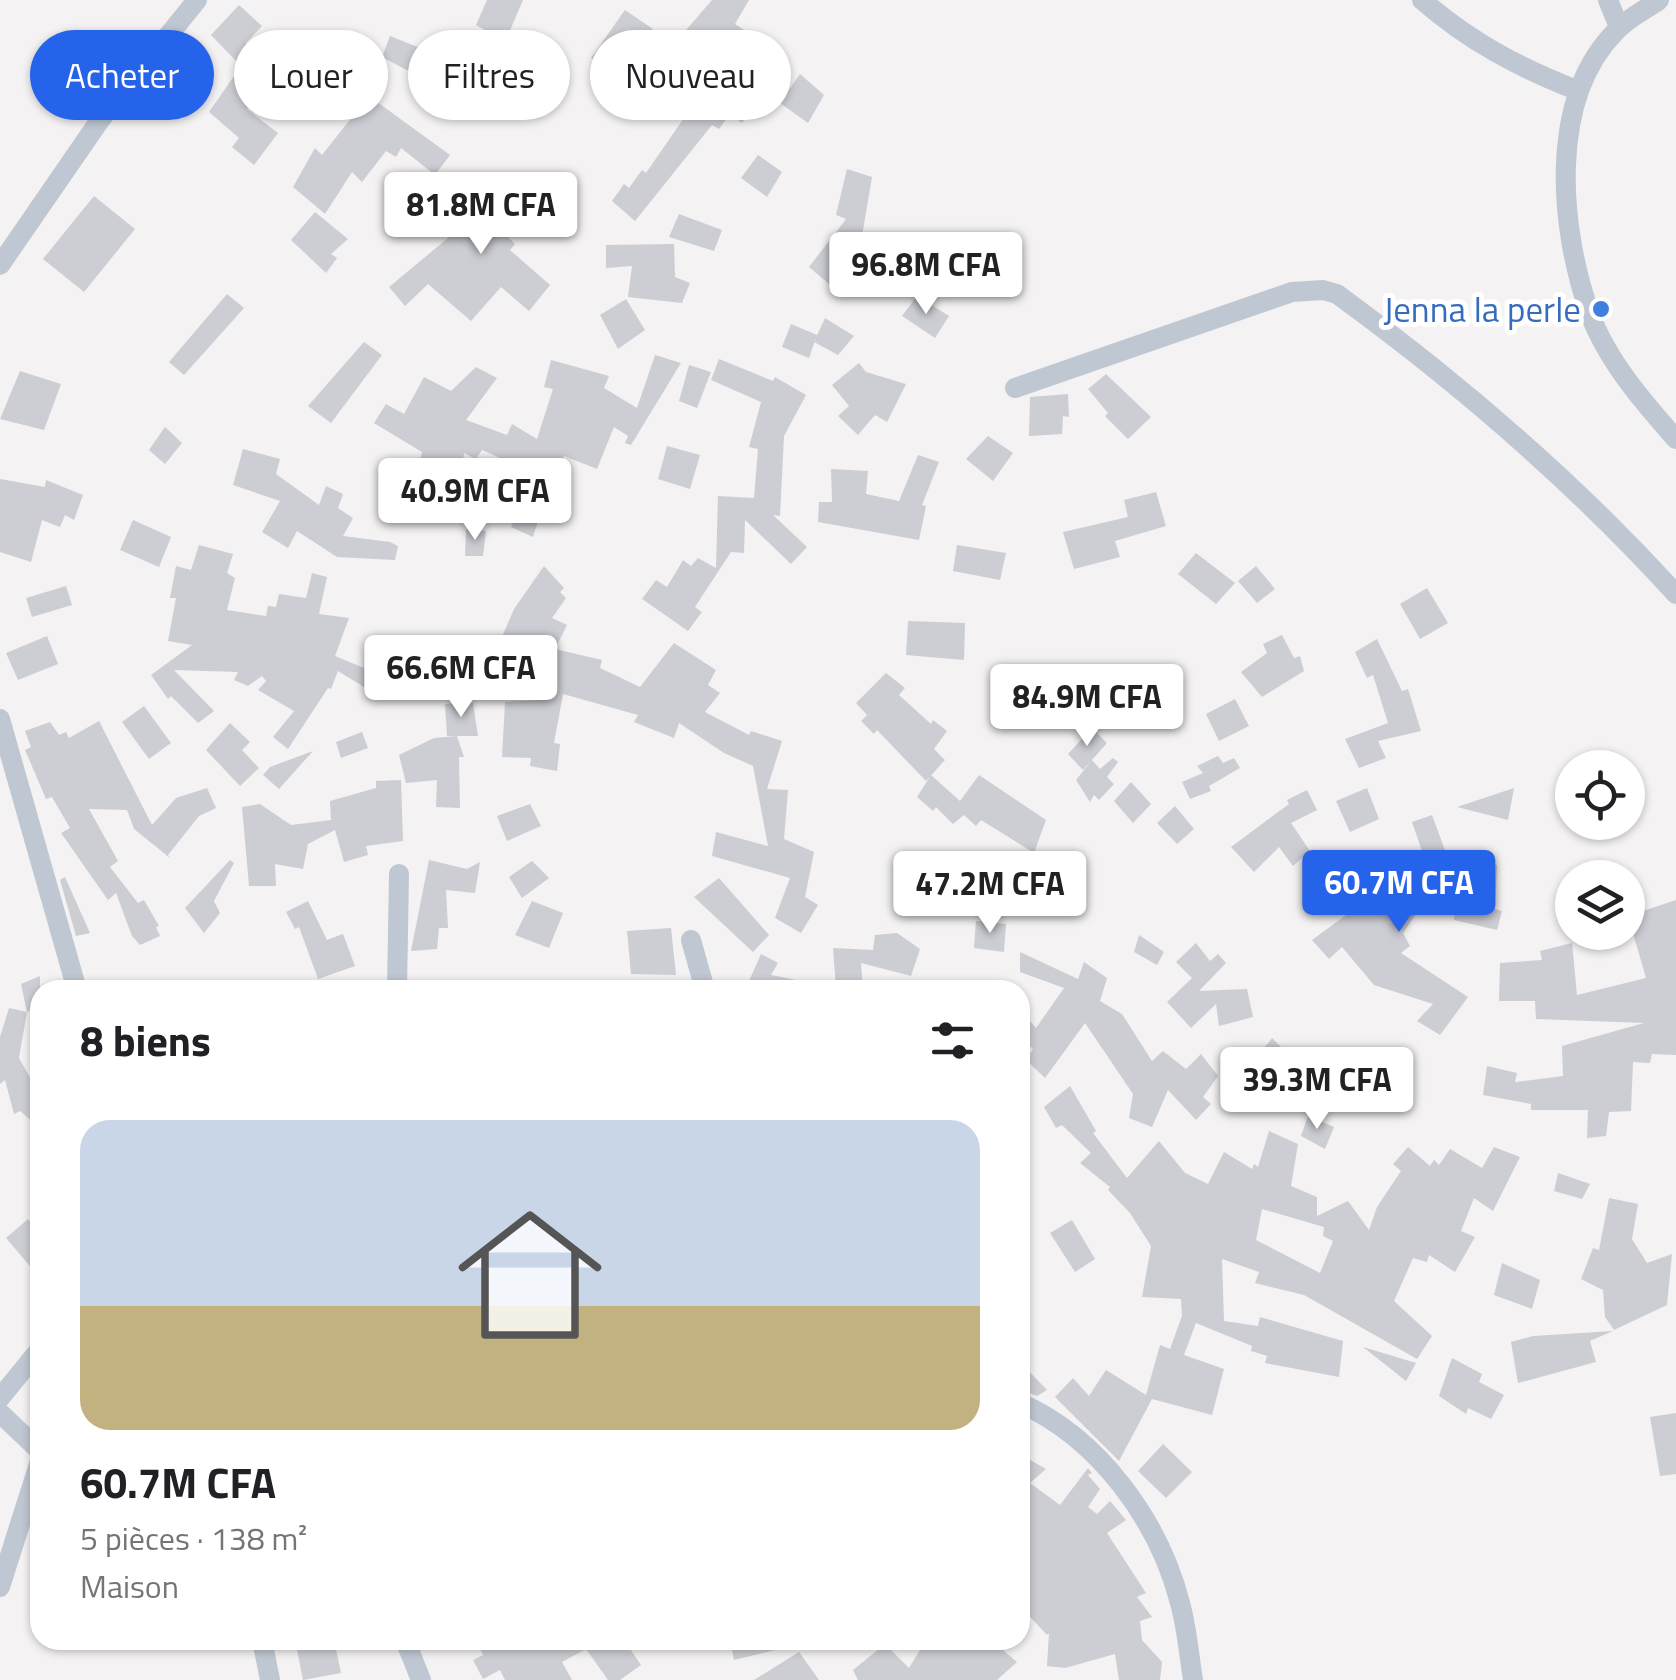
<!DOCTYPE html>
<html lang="fr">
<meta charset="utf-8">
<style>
:root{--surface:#fff;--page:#f2f2f2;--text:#202124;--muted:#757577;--line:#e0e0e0;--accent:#2563eb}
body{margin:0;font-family:"Titillium Web",sans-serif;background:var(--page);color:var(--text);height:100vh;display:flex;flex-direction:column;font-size:38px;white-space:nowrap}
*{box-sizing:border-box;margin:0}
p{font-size:32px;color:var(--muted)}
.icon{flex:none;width:55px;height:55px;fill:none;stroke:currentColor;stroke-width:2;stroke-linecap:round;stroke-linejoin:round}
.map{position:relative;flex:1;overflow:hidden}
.side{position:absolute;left:30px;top:980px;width:1000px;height:670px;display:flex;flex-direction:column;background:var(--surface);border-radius:30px;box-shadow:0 2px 8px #0004}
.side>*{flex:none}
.hud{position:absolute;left:30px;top:30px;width:1000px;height:90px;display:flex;gap:20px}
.fabs{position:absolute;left:1555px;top:750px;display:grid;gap:20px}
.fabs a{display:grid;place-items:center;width:90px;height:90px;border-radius:50%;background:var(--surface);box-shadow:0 2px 8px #0004;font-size:50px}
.price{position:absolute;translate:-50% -85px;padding:0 22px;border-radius:10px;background:#fff;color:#222;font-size:32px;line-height:65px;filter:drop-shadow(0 2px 5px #0008)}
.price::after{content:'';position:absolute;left:50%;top:60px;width:30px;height:22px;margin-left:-15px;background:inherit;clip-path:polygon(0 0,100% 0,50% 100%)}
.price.on{background:var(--accent);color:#fff}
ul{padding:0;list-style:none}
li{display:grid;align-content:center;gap:20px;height:530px;padding:0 50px}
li+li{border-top:2px solid var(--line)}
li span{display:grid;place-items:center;height:310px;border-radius:30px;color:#555}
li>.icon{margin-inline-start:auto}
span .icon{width:180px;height:180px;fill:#fffc;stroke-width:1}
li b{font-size:42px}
h2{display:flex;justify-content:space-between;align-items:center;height:120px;padding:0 50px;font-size:42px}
.tag{padding:0 35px;border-radius:45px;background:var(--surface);box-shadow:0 2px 8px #0004;font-size:35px;line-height:90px}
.tag.on{background:var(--accent);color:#fff}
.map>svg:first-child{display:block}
.building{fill:#ccced4;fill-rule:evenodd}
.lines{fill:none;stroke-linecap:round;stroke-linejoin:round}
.minor{stroke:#bfc8d2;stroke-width:20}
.shop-dot{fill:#3f7fe0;stroke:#fff;stroke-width:4}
.labels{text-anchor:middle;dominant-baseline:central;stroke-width:10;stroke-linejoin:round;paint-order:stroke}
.shop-label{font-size:35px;fill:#366cbe;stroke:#fff;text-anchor:end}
</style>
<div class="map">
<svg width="1676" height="1680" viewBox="0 0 1676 1680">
<rect width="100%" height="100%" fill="#f4f2f2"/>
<path class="building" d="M487 0H523L505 42 476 25Z
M712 0H749L735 24 744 30 714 81 754 105 742 123 730 114 719 129 712 125 635 221 612 201 624 184 629 188 642 170 646 173 706 86 669 67 686 41 681 36Z
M239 5 262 26 246 43 279 74 247 109 278 133 254 165 232 147 239 138 209 112 241 66 211 35Z
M625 10 653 29 619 78 591 58Z
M390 36 435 54 424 79 382 57Z
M361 63 377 71 366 94 450 155 435 175 401 148 396 157 386 151 362 182 352 172 325 214 293 187 315 148 322 155 356 112 340 101Z
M800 74 824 95 808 123 780 103Z
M617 79 635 91 625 104 608 91Z
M758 155 782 172 767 197 741 178Z
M847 169 872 177 862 236 852 250 870 270 887 254 904 267 887 285 872 272 856 297 834 277 829 284 809 267 846 219 836 215Z
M529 173 548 196 507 236 515 244 510 250 550 285 529 311 501 287 471 321 428 284 405 306 389 287 460 228 454 220 475 202 484 213Z
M94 196 135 229 84 292 43 259Z
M315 212 348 239 331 254 337 258 326 273 291 240Z
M679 214 722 230 714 251 669 237Z
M674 244 675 277 690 283 682 303 628 297 632 266 606 268V245Z
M227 294 244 308 184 375 169 362Z
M917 296 949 316 935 338 902 316Z
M626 299 645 330 618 349 600 315Z
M825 318 854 336 838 355 814 342Z
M791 324 817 335 809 358 782 347Z
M364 342 382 355 331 423 308 406Z
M655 355 681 363 631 445 625 443 628 436 614 427 597 469 564 456 558 477 554 476 546 517 540 515 533 537 511 527 519 510 526 512 542 476 482 450 476 459 464 453 459 495 453 494 449 510 413 498 422 452 374 423 386 404 404 414 424 377 451 391 476 367 497 378 466 420 507 435 512 424 537 439 553 389 544 387 551 360 609 376 604 388 637 408Z
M719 359 773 381 775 377 806 395 784 436 780 516 773 515 807 547 791 564 745 520 744 553 731 552 695 607 702 612 688 631 642 599 656 580 667 587 683 560 691 566 698 558 716 568 718 496 754 498 758 449 749 447 761 402 711 380Z
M859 363 866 372 906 384 887 422 875 415 858 435 838 416 849 406 832 385Z
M689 365 711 372 697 408 679 401Z
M20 371 61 384 44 430 0 419Z
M1106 374 1151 417 1128 439 1105 416 1108 413 1088 389Z
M1068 394 1069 417 1063 416 1062 434 1029 436 1030 397Z
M165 427 182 443 165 464 149 450Z
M988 436 1013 453 993 481 966 459Z
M667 446 700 455 690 489 658 479Z
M243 449 280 459 276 474 319 505 326 486 343 494 338 508 353 518 343 536 390 542 398 546 395 560 337 557 297 531 288 548 262 532 280 501 233 485Z
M918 455 939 462 922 505 926 506 919 540 818 522 819 502H832L831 469 868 471 866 494 899 501Z
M0 479 45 487 46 480 83 495 74 520 65 515 60 527 42 520 31 562 0 552Z
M1156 492 1166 526 1115 541 1120 557 1074 569 1063 532 1128 517 1124 500Z
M133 520 171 537 159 567 120 550Z
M466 529 486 531 483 556H465Z
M199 545 233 554 227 573 235 578 227 610 266 616 268 606 276 607 279 594 306 598 312 573 327 577 319 614 349 618 335 656 364 668 368 660 395 677 382 698 338 671 331 689 328 688 288 749 273 737 294 711 258 690 266 681 262 676 248 686 234 680 238 672 174 670 214 711 198 723 171 696 168 699 151 675 192 645 168 641 176 598H170L176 566 191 570Z
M957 545 1006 553 1000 580 953 571Z
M1196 553 1235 583 1216 604 1178 574Z
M544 566 564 588 560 592 566 598 552 618 567 625 555 649 602 660 600 668 640 687 674 643 716 670 708 685 720 693 705 712 749 735 751 731 782 741 767 789 788 790 784 839 814 852 805 897 818 905 801 933 775 918 790 878 712 856 716 832 768 846 753 766 724 753 679 723 674 738 634 722 638 715 563 694 554 743 560 744 557 771 530 766 531 758 502 757 505 702 542 700 464 677 466 652 492 660 514 609Z
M1256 566 1275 589 1257 603 1238 581Z
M66 586 72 605 32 617 26 598Z
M1427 588 1448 623 1420 639 1400 604Z
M908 621 965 623 964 660 906 655Z
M1282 635 1294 658 1300 656 1304 671 1262 697 1241 672 1267 653 1263 644Z
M47 636 58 664 18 680 6 653Z
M1377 639 1402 691 1408 689 1421 731 1378 741 1386 758 1359 768 1345 739 1388 723 1373 675 1367 678 1355 652Z
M886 673 905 688 899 695 931 724 933 720 947 731 934 749 945 760 926 781 877 730 874 734 861 721 867 715 856 703Z
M1045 679 1069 683 1056 729 1034 722Z
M1235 699 1249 726 1219 741 1206 714Z
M473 703 478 736H447L445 704Z
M144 706 171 743 149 759 122 722Z
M99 721 152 825 176 798 207 788 216 808 199 816 168 855 170 858 134 829 127 810 89 809 118 861 110 867 138 903 144 900 159 926 156 927 160 936 140 945 132 936 116 893 108 900 61 833 70 828 52 797 46 799 25 750 31 747 25 731 50 722 59 735 66 732 69 738Z
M230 723 250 742 242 750 259 768 240 786 206 750Z
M1092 728 1107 743 1083 770 1068 754Z
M362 732 368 748 341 758 336 742Z
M457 736 464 757H459L460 808 436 807 437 780 406 783 399 755 434 738Z
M313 751 279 789 263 775 270 767Z
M1218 756 1223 763 1234 758 1240 768 1209 786 1211 791 1190 799 1182 782 1203 773 1197 766Z
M1113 758 1118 762 1107 777 1114 784 1099 800 1094 795 1090 802 1076 780 1092 760 1100 769Z
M931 775 960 801 979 775 1046 820 1034 853 981 820 976 826 964 815 953 824 936 807 933 811 917 797Z
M401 780 403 841 366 846 368 855 344 862 335 830 308 844 303 869 275 864 276 886H249L242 807 260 804 291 825 331 820 330 801 376 788V781Z
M1131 782 1151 804 1133 823 1114 801Z
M1367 788 1379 819 1350 832 1336 801Z
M1514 788 1508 820 1457 807Z
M1307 790 1317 810 1291 823 1310 851 1293 866 1279 847 1254 872 1231 847 1289 804 1287 800Z
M530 804 541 826 507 841 497 816Z
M1175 806 1194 829 1177 844 1157 823Z
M1432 815 1450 864 1403 933 1410 946 1401 953 1468 997 1440 1035 1417 1021 1433 1004 1374 985 1342 947 1329 959 1312 940 1357 907 1359 911 1397 892 1391 887 1424 857 1412 822Z
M230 860 234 863 214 901 220 913 204 933 185 908Z
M429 860 467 869 480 862 475 893 446 890 448 928H439L437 949 411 951Z
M1460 860 1497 865 1495 909 1502 911 1497 930 1454 920Z
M532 861 549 878 522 898 509 877Z
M65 877 90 933 76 936 60 880Z
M719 878 769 935 753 952 694 897Z
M1676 900V1055L1652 1054 1650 1063 1633 1062 1631 1111 1609 1112 1606 1136 1587 1138 1588 1110H1531V1104L1483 1095 1487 1066 1517 1073 1515 1082 1563 1076 1562 1046 1644 1023 1536 1019 1535 1001H1499L1500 963 1542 960 1540 951 1572 943 1577 995 1646 978 1628 916Z
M308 901 327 940 343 934 355 966 318 979 299 927 295 929 286 912Z
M532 901 563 913 549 948 515 935Z
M976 921 1006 924 1004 952 974 948Z
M671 928 676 975 631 974 627 931Z
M897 933 920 949 911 976 861 963 863 988H836L833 948 873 950 875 935Z
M1139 935 1164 952 1157 965 1134 952Z
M1196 943 1210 961 1218 954 1226 963 1199 991 1247 989 1253 1017 1219 1026 1216 1004 1191 1028 1167 1002 1192 978 1176 962Z
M1020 952 1078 979 1084 962 1107 978 1100 1001 1122 1014 1152 1061 1163 1051 1186 1069 1201 1054 1218 1076 1203 1097 1211 1104 1196 1120 1168 1090 1152 1127 1129 1118 1133 1094 1085 1023 1045 1078 1026 1060 1033 1049 1020 1037V1009L1036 1028 1064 988 1020 972Z
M761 954 778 963 771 975 812 983 811 990H745Z
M40 976V1007L27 1012 21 984Z
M9 1008 27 1012 19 1058 40 1095V1128L20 1111 14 1114 5 1080 0 1084V1037Z
M1272 1038 1295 1061 1280 1077 1257 1057Z
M1070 1086 1096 1131 1093 1133 1127 1178 1159 1141 1185 1173 1208 1184 1224 1152 1252 1169 1254 1164 1258 1167 1269 1131 1298 1144 1291 1186 1317 1197V1216L1348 1201 1369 1230 1377 1207 1401 1171 1393 1164 1408 1147 1430 1166 1434 1160 1439 1165 1450 1149 1482 1168 1494 1147 1520 1157 1493 1211 1474 1198 1461 1231 1475 1237 1455 1272 1429 1255 1427 1262 1413 1258 1394 1301 1432 1336 1417 1359 1304 1295 1255 1283 1259 1272 1222 1259 1224 1321 1258 1326 1260 1317 1343 1341 1339 1377 1265 1363 1267 1356 1251 1351 1252 1346 1196 1323 1184 1355 1224 1369 1212 1415 1152 1399 1119 1461 1055 1397 1073 1378 1089 1396 1106 1370 1146 1395 1160 1345 1170 1349 1182 1316 1181 1299 1142 1297 1151 1246 1130 1213 1108 1190 1110 1187 1080 1163 1091 1153 1062 1125 1056 1128 1044 1107ZM1262 1209 1324 1227 1323 1236 1333 1241 1320 1273 1256 1240Z
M1308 1116 1334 1127 1325 1149 1301 1136Z
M1558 1173 1590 1184 1582 1199 1554 1191Z
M1609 1198 1638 1204 1632 1239 1647 1263 1672 1254 1667 1305 1614 1330 1605 1317 1603 1290 1581 1279 1593 1248 1599 1250Z
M28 1219 40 1233V1278L6 1238Z
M1072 1220 1095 1259 1075 1272 1050 1233Z
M1502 1263 1540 1280 1532 1309 1494 1295Z
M1613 1331 1590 1341 1596 1362 1518 1383 1511 1342 1533 1336Z
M1363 1347 1416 1363 1406 1381Z
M1452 1358 1482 1374 1479 1382 1504 1395 1491 1419 1468 1408 1466 1414 1439 1396Z
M1020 1362 1047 1390 1037 1396 1020 1389Z
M1676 1413V1474L1660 1476 1650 1417Z
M1163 1444 1192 1472 1166 1498 1138 1471Z
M1020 1454 1046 1469 1030 1483 1060 1505 1088 1468 1092 1473 1088 1475 1100 1489 1088 1507 1097 1514 1110 1501 1126 1520 1107 1533 1146 1593 1137 1597 1152 1617 1140 1621 1142 1640 1162 1662 1160 1680H1119L1115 1654 1065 1668 1047 1666 1049 1633 1047 1635 1020 1606Z
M295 1640H334L341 1673 303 1680Z
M475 1640H624L641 1665 620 1680H608L586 1649 562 1662 572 1680H505L500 1670 483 1679 473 1660 483 1655Z
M730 1640H792V1646L734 1660Z
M926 1640H991L1017 1662 997 1680H858L853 1670 885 1644 909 1668Z
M799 1652 819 1680H754Z"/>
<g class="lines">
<path class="minor" d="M1422 0C1470 42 1520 68 1579 91
M1608 0 1619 27
M1659 0C1645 10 1628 18 1616 31 1547 100 1560 230 1590 314 1607 360 1643 402 1676 439
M0 265 100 120 197 0
M1015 388 1292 292 1323 290 1337 294C1459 383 1574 482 1676 594
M0 719 77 990
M691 940 705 990
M397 990 399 874
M0 1398 40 1349
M1020 1403C1099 1438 1159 1521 1180 1603 1187 1628 1189 1655 1193 1680
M0 1413 40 1451
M0 1587 40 1461
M262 1640 270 1680
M405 1640 421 1680"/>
</g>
<circle class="shop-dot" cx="1601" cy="309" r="10"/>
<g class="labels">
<g class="shop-label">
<text x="1581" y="309">Jenna la perle</text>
</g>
</g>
</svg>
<div class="fabs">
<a><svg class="icon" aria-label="locate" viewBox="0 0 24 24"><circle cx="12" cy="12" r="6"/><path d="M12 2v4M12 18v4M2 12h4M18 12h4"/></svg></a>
<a><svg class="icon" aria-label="layers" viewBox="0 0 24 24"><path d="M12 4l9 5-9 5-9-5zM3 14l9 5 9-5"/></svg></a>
</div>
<b class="price" style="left:481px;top:257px">81.8M CFA</b>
<b class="price" style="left:926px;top:317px">96.8M CFA</b>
<b class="price" style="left:475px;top:543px">40.9M CFA</b>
<b class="price" style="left:461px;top:720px">66.6M CFA</b>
<b class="price" style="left:1087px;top:749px">84.9M CFA</b>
<b class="price on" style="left:1399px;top:935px">60.7M CFA</b>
<b class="price" style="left:990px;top:936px">47.2M CFA</b>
<b class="price" style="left:1317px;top:1132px">39.3M CFA</b>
<div class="hud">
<a class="tag on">Acheter</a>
<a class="tag">Louer</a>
<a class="tag">Filtres</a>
<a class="tag">Nouveau</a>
</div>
<section class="side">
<h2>8 biens<svg class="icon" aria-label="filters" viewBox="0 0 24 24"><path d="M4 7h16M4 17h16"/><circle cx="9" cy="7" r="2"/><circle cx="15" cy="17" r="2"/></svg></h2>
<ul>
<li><span style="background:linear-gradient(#c9d6e8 60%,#c2b280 0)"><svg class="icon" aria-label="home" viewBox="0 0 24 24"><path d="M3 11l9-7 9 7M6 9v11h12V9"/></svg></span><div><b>60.7M CFA</b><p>5 pièces · 138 m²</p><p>Maison</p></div></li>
</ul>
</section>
</div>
